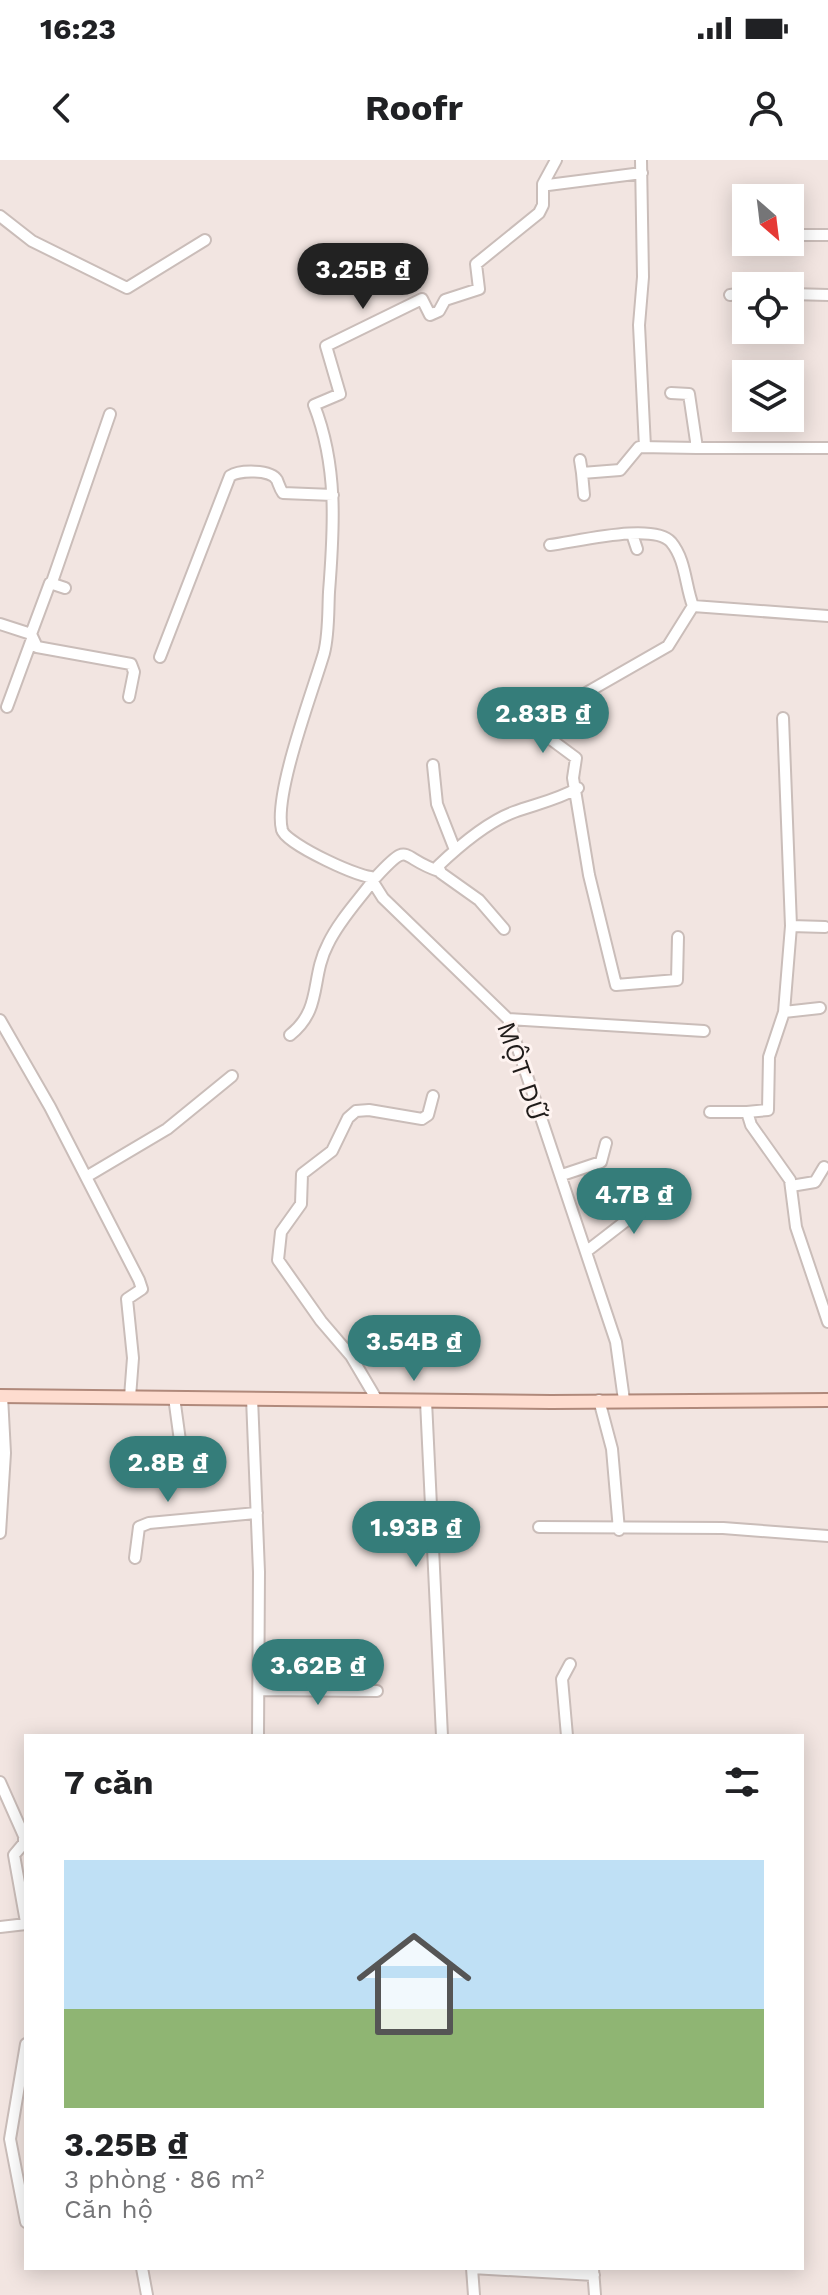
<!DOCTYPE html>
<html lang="vi">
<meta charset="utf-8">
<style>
:root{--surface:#fff;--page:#f6f6f6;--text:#202124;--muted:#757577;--line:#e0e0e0;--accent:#357d7a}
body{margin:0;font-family:"Work Sans",sans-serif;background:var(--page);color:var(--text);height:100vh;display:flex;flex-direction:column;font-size:30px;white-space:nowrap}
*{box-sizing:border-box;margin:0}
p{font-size:26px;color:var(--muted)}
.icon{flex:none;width:44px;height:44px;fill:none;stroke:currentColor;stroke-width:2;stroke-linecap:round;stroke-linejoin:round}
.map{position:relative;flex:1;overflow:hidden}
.details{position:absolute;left:24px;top:1574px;width:780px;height:536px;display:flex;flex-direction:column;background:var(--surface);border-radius:0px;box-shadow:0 4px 20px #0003}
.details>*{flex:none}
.needle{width:52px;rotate:152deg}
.tools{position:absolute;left:732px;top:24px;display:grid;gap:16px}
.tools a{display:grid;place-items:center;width:72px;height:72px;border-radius:0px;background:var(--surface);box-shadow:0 4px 20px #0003;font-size:40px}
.price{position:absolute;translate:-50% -68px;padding:0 18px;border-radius:28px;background:var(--accent);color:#fff;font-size:26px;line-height:52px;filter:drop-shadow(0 2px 4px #0008)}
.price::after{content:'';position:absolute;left:50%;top:48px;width:24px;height:18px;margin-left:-12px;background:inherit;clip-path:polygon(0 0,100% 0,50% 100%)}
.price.selected{background:#222;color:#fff}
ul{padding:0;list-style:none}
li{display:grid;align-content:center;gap:16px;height:424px;padding:0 40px}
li+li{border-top:2px solid var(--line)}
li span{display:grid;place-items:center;height:248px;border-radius:0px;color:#555}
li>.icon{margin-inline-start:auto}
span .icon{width:144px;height:144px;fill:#fffc;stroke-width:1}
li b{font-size:34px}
h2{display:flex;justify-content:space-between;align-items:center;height:96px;padding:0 40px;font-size:34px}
.status{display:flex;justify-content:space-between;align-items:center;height:56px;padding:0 40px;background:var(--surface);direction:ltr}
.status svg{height:22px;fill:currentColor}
header{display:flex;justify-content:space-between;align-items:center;height:104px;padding:0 40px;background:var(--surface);font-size:36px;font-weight:700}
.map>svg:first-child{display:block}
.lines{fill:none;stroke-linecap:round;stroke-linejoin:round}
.minor-casing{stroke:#cabdb9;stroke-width:14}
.major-casing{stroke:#b0897b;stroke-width:16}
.minor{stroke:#fff;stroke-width:10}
.major{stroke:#fedccf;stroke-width:12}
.labels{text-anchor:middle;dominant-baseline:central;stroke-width:6;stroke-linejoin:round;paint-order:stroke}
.street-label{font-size:26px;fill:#201c1a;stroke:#fef3f0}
</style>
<div class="status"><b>16:23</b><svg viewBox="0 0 49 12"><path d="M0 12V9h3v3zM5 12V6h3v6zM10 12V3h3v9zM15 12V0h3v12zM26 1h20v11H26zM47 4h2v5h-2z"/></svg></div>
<header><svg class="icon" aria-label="back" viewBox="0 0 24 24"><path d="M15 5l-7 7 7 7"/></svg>Roofr<svg class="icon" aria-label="person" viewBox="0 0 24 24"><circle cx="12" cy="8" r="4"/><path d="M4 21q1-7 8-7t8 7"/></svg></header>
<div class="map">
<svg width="828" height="2135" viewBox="0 0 828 2135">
<rect width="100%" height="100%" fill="#f2e5e1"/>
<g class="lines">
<defs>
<path id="minor" d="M641 0 643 117 639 165 645 287
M548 25 642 13
M0 56 32 81 127 128 205 80
M790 75H828
M790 134 828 135
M730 135 746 133
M671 233 689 234 697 288H828
M580 300 582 313
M584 335 582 313 620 310 639 287 697 288
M632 374 637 389
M550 385C576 382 653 362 671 382 686 400 685 425 693 446
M52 422 110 254
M0 464 31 474 37 487 131 504 134 512 129 537
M31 474 50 423 65 428
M160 497 230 316C239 310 271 309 277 320 279 325 280 329 283 333L333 335
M7 547 32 479
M783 558 791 766 784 852 769 897 768 950 747 952 751 965 790 1020 796 1067 828 1162
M433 605 437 644 455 690
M439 711C399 698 411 679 376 717 365 721 286 684 282 670 273 635 313 531 324 493 329 473 328 451 329 432 334 368 338 306 314 245L340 234 326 186 422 139 430 155 439 151 445 140 479 129 476 104 539 53 543 45V24L556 0
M371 719 383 738 508 859 616 1182 624 1240
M791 766 825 767
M504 769 479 740 441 713 438 706C458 687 487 662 514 652 536 644 557 640 578 628
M678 777 677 820 616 825 589 715 573 618 576 598 545 575 540 567 551 553 668 486 693 446 828 456
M784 852 820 848
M508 859 704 871
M0 860 50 947 139 1120 142 1129 127 1139 133 1198 130 1237
M290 875C323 849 310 818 328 784 339 761 357 742 372 722
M710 952H747
M562 1015 601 1002 606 983
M86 1017 167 969 232 916
M791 1026 815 1022 824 1007
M587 1091 662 1033
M174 1237 184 1310
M252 1238 259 1412 258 1576
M377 1240 351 1196 321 1161 278 1100 281 1072 301 1044 302 1014 332 991 348 958 356 951 369 950 422 959 428 955 433 936
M599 1240 612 1289 619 1370
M426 1241 442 1576
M539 1367 723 1368 828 1376
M0 1373 5 1293 2 1236
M135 1398 139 1367 149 1363 257 1353
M259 1530 377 1531
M567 1576 562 1519 570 1504
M0 1622 24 1676V1683L14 1695 26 1762
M0 1767 26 1764
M26 1884 10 1979 26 2062
M142 2108 147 2135
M472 2108 594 2115
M472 2108 474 2135
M593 2109 595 2135"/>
<path id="major" d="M0 1236 551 1242 828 1240"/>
</defs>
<use href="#minor" class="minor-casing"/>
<use href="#major" class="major-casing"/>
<use href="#minor" class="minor"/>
<use href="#major" class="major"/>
</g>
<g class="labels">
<g class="street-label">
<text transform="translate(522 911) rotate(71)">MỘT DỮ</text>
</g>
</g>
</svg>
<div class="tools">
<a><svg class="needle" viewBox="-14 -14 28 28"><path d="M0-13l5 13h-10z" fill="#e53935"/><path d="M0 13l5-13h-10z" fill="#757577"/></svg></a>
<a><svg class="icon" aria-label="locate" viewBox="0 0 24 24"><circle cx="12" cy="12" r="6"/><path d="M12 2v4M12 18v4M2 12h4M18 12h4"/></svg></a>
<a><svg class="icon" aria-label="layers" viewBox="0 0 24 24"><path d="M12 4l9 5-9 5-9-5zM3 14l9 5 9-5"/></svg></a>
</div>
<b class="price selected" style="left:363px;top:151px">3.25B ₫</b>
<b class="price" style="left:543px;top:595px">2.83B ₫</b>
<b class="price" style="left:634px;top:1076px">4.7B ₫</b>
<b class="price" style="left:414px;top:1223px">3.54B ₫</b>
<b class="price" style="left:168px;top:1344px">2.8B ₫</b>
<b class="price" style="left:416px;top:1409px">1.93B ₫</b>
<b class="price" style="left:318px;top:1547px">3.62B ₫</b>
<section class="details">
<h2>7 căn<svg class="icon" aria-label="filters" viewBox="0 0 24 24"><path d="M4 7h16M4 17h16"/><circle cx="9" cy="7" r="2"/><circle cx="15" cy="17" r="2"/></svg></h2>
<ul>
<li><span style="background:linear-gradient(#bfe0f5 60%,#8fb573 0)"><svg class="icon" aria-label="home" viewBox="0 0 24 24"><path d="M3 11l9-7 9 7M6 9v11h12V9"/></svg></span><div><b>3.25B ₫</b><p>3 phòng · 86 m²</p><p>Căn hộ</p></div></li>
</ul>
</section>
</div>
